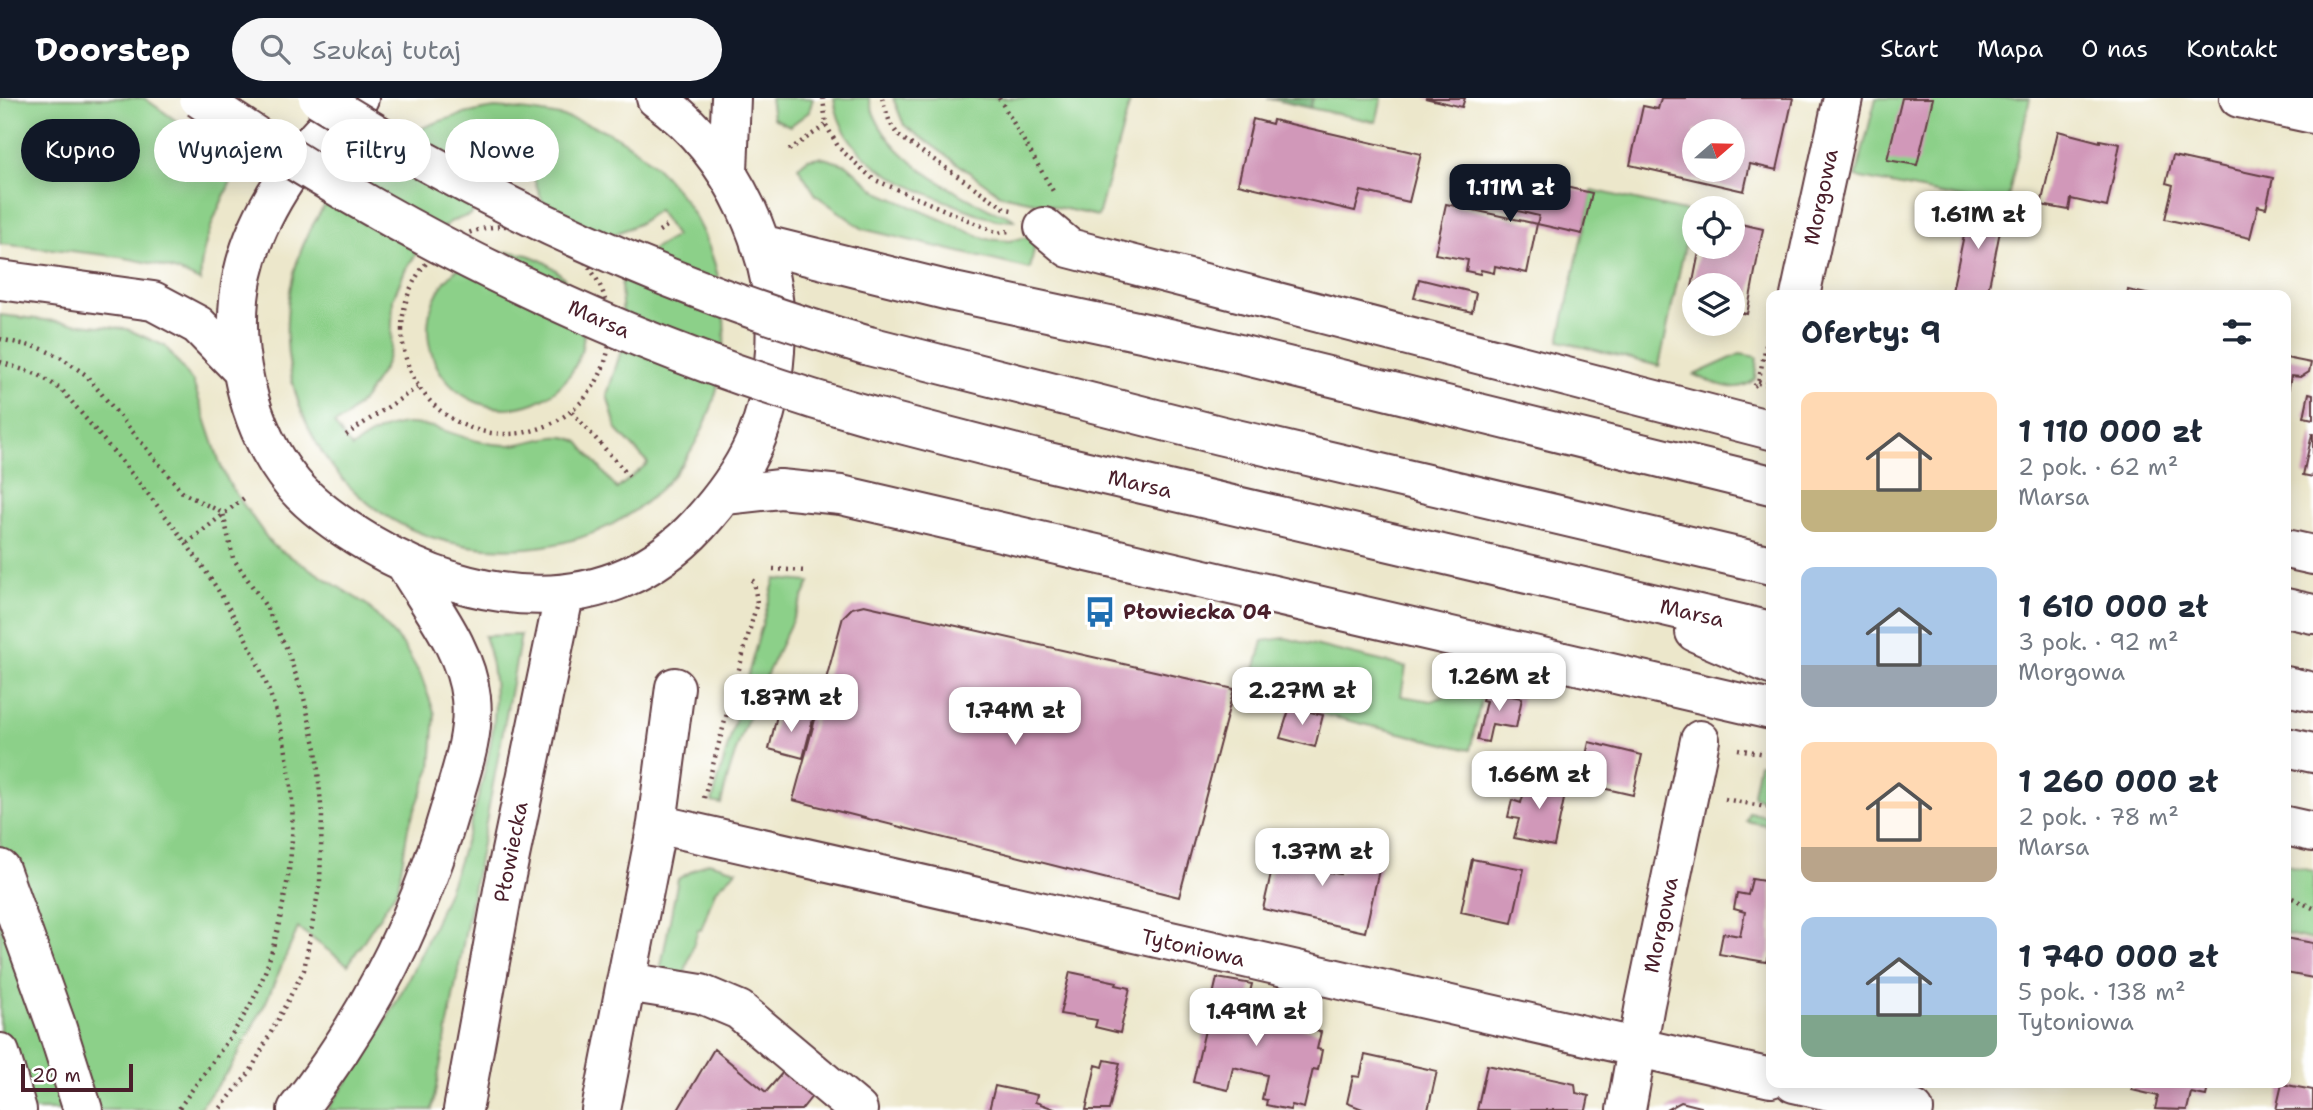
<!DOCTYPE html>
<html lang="pl">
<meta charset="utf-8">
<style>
:root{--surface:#fff;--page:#f6f6f7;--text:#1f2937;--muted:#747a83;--accent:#111827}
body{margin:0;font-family:"Shantell Sans",sans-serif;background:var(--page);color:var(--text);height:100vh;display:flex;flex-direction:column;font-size:26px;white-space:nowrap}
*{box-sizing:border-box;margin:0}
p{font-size:23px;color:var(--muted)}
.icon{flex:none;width:38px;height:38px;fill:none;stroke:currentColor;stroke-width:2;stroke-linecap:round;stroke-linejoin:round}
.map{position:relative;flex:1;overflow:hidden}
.panel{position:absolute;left:1766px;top:192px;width:525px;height:798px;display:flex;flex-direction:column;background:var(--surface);border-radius:14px;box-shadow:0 4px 18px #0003}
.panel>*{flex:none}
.guide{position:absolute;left:21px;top:21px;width:665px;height:63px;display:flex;gap:14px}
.needle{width:46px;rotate:70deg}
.buttons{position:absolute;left:1682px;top:21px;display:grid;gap:14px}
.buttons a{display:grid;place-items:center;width:63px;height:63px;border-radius:50%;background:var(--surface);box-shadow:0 4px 18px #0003;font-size:35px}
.scale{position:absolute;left:21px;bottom:18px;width:112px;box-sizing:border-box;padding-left:7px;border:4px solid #4a1f2b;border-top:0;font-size:19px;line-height:24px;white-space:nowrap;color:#4a1f2b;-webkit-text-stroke:5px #fff;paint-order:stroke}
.price{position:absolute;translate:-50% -60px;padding:0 16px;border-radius:14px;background:#fff;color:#222;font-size:23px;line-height:46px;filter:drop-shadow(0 2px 4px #0008)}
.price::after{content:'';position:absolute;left:50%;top:42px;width:21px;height:16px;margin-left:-10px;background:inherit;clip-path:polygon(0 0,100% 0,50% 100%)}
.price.active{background:var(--accent);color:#fff}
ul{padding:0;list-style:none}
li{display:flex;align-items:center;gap:21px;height:175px;padding:0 35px}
li span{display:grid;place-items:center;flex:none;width:196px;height:140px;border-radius:14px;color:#555}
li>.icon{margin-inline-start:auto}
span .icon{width:84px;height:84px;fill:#fffc;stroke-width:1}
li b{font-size:30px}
h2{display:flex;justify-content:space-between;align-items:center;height:84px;padding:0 35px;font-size:30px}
.tag{padding:0 24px;border-radius:32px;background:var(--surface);box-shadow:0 4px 18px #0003;font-size:24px;line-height:63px}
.tag.active{background:var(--accent);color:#fff}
header{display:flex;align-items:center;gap:42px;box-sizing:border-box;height:98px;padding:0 35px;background:var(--accent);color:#fff}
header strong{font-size:33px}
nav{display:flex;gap:38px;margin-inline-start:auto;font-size:24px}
.search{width:490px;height:63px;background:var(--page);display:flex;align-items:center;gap:18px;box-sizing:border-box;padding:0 24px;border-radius:38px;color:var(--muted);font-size:26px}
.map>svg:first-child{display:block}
.green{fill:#8cd089;stroke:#6b785a;stroke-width:2;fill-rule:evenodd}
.forest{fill:#71b275;stroke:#5e6850;stroke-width:2}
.building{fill:#d198b9;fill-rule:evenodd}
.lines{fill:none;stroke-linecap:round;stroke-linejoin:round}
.minor-casing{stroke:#623d43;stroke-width:42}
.major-casing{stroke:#623d43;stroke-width:42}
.path{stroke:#623d43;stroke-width:4.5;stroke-dasharray:2 5;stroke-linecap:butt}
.minor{stroke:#fff;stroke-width:38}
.major{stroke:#fff;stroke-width:38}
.major-bridge-casing{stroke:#623d43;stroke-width:42;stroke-linecap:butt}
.major-bridge{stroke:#fff;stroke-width:38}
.labels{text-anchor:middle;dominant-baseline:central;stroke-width:6;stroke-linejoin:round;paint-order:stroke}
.street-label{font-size:21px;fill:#4a1f2b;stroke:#fff}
.poi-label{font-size:21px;font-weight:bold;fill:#4a1f2b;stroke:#fff;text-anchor:start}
</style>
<header>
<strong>Doorstep</strong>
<div class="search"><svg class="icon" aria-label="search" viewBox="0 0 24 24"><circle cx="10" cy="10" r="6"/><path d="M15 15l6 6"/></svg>Szukaj tutaj</div>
<nav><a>Start</a><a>Mapa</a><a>O nas</a><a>Kontakt</a></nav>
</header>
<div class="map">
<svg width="2313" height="1012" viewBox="0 0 2313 1012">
<rect width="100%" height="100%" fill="#fff"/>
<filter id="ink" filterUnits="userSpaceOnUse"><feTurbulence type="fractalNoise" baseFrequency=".0143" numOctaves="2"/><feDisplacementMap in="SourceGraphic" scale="14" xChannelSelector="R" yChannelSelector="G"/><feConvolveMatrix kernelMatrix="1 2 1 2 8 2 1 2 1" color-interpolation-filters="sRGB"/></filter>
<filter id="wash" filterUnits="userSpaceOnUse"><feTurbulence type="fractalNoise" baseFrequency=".00686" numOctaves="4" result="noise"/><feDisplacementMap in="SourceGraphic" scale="28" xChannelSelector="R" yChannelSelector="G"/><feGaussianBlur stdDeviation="1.57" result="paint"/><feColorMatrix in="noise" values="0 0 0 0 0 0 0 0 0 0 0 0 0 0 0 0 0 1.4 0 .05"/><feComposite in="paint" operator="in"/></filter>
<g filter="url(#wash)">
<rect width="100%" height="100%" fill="#ece7cb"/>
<path class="green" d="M0 0H144L239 67C224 98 197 149 201 184 151 155 59 153 0 146Z
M770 0H813L809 14 790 28 773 20Z
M834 0H869C880 55 944 88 990 112 998 116 1008 115 1014 122H997L983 118C926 94 843 73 834 0Z
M893 0H1131L1098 118 1001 97 904 27Z
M1313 0H1382L1376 24 1310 10Z
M1876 0H2030L2006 109 1856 79Z
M495 10C545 13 599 21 639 54 792 177 730 435 527 450 241 471 186 56 495 10ZM495 38 535 40 533 78 545 110 608 139 638 126 658 112 676 138 644 157 621 186 624 243 607 297 617 332 648 365 617 391 579 344C556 330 530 348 506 347 444 345 417 299 352 350L334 326 344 321 364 301 384 270 391 249 393 201 405 172 420 151 450 124 470 117 487 101 496 80Z
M820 59 847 67 878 94 986 141 1009 143 1037 137 1030 171 863 131 816 97 798 69 808 61Z
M1592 92 1692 115 1659 268 1559 243Z
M428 232a78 78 0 1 1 156 0a78 78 0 1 1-156 0Z
M0 217 127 231 165 248 193 284 222 371 231 389 272 447 367 507 403 547 421 578 435 616 431 670 408 730 398 790 348 867 298 830 266 904 231 969 198 1012H0Z
M1740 256 1757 259 1755 281C1736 298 1716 285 1694 277Z
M775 481 810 484C777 556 738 628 721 706L712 704Z
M521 537 432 1012H327C396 918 447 816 477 704 492 647 505 595 484 538Z
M1285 540 1406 569 1401 598 1431 603 1485 585 1470 652 1248 598 1263 543Z
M1759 665H1771V704L1754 699 1753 696Z
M1749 714 1771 719V728L1746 723Z
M708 764 737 772 715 793 701 832H698L684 877 660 873 678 781Z
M2286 767 2313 773V842L2286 836Z"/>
<path class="forest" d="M1267 0H1313L1310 10Z"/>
<g id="blocks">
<path class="building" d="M1425 0H1465L1462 9Z
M1661 0H1793L1777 72 1750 66 1744 93 1630 67 1643 8 1658 11ZM1694 33H1732V72H1694Z
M1902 0H1933L1917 67 1887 62Z
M1253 21 1272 26 1273 22 1421 56 1409 104 1361 93 1355 113 1238 86Z
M2058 33 2100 44V42L2120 46 2107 109 2071 101 2069 112 2041 107Z
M2173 58 2273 80 2266 110 2258 108 2250 140 2165 121 2173 87 2166 85Z
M1500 74 1592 95 1582 136 1537 126 1527 175 1495 168 1494 175 1481 172 1480 176 1466 173 1468 162 1435 156 1446 106 1537 126 1539 118 1492 107Z
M1971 104 2004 113 1987 198H1951Z
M1693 112H1694V136L1688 135Z
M1732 124 1763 131 1747 216 1732 213V187H1694V205L1689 204 1700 149H1732Z
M1419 181 1476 195 1472 214 1414 200Z
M2128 192 2151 197V198H2127Z
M2286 260 2311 265 2309 274 2301 279 2291 278 2288 294H2286Z
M2309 295 2313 296V321L2304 319Z
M2312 336H2313V379L2303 377Z
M864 507 1234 591 1179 799 793 702 843 519 852 510Z
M1485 593 1522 600 1516 630 1492 626 1488 644 1477 642 1486 603 1482 602Z
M1290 609 1323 617 1315 649 1280 640Z
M778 613 813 621 803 660 769 651Z
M1589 644 1642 657 1633 697 1580 685Z
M1528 679 1567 687 1554 748 1514 740 1519 721 1508 719 1512 702 1521 705Z
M1279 740 1310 746 1305 769 1340 776 1345 755 1381 763 1365 834 1263 811Z
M1472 761 1524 771 1512 825 1461 814Z
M1752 781 1771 784V850L1766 864 1719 856 1723 835 1740 838 1745 814 1734 811 1737 795 1748 797Z
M2286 840 2313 845V880L2286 875Z
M1070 874 1117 884 1116 887 1130 890 1120 935 1095 929 1097 922 1060 916Z
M1217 880 1252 886 1245 914 1279 922V926L1321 934 1317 951 1322 952 1318 972 1313 971 1304 1010 1292 1007 1290 1012 1266 1007 1267 1002 1262 1001 1267 977 1233 969 1228 992 1193 984Z
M714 951 766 994 784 973 813 997 801 1012H678Z
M1365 957 1437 973 1428 1012H1365L1347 1005 1353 978 1360 979Z
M1105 962 1120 965 1109 1012H1086L1096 967 1103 969Z
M1487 967 1575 986 1576 995 1589 998 1586 1012H1477Z
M2133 985H2209L2206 998 2191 995 2187 1012 2155 1011 2158 998 2132 992Z
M2282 986 2313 992V1012H2276Z
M995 988 1037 997 1035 1004 1057 1012H989Z
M1681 1004 1701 1009V1012H1666Z"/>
</g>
</g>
<g filter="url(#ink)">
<use href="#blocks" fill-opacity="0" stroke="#623d43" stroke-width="2"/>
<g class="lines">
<defs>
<path id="minor" d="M2239 0 2313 16
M1044 129 1069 150 1771 332
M1800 198 1843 0
M2286 451 2313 457
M657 726 1771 980
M627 884 701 896 739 912 858 1012
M1794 985 1914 1012
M601 1012 657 726 675 589
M1626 1012 1645 906 1700 642"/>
<path id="major" d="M359 0C307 40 257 112 243 176 228 245 248 332 293 386 313 410 343 430 370 446 476 509 608 525 699 426 749 371 770 326 775 253 781 158 733 54 656 0
M728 73 731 0
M760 146 954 194 1202 247 1771 387
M0 182 153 203 198 227 242 272
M869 248 1219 337 1771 467
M874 319 1044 363 1771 533
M725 397 780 391 841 397 1771 612
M2286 510 2313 516
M1695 534 1771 567
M2286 588 2313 594
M2286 649 2313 655
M2286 728 2313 734
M0 771 55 924 83 1012
M0 955 17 1012
M297 1012C370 919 420 818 452 705 462 671 475 635 471 600 466 551 430 508 406 467
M463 1012 504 787 564 498"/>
</defs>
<use href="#minor" class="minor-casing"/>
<use href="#major" class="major-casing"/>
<path class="path" d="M882 0 890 25 899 38 1006 111 1012 112
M999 0 1053 93
M826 27 839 50 873 81 998 135 1009 133
M789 52 826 27 823 0
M515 67 516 39
M402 232a104 104 0 1 1 208 0a104 104 0 1 1-208 0Z
M659 133 670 126
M0 241 40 250 62 260 86 277 183 395 223 415 233 460 265 507 286 549 304 600 316 651 322 718 320 784 304 872 250 974 219 1012
M0 264 39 277 62 292C186 443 329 587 284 801 277 837 268 875 250 907 230 943 201 978 178 1012
M1758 285 1771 287
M1754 288 1758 285 1771 224
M572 314 630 379
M346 337 418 289
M187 445 244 400
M773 471 807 473
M1738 651 1771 657
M704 700 757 505 754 484 749 479
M1725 701 1771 710
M2286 797 2313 810"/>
<use href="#minor" class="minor"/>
<use href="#major" class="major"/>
<defs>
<path id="major-bridge" d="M199 0C405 142 633 252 874 319
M318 0C489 108 674 192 869 248"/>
</defs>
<use href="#major-bridge" class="major-bridge-casing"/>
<use href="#major-bridge" class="major-bridge"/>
</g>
</g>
<defs>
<symbol id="bus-bare" viewBox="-9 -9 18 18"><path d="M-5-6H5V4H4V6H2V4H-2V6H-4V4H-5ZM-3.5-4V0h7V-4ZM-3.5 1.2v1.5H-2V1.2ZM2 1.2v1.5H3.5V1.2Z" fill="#1f6fb2" stroke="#fff" stroke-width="2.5" paint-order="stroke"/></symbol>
</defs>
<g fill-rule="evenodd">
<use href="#bus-bare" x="1078" y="492" width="44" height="44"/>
</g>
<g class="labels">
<g class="street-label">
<text transform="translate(1821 99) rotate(-78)">Morgowa</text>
<text transform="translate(599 221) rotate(24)">Marsa</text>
<text transform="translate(1140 386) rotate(13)">Marsa</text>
<text transform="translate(1692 515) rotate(13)">Marsa</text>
<text transform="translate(511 754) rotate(-79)">Płowiecka</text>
<text transform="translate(1661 827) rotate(-78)">Morgowa</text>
<text transform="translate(1193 850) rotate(13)">Tytoniowa</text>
</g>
<g class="poi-label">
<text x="1123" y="514">Płowiecka 04</text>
</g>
</g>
</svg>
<div class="buttons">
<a><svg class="needle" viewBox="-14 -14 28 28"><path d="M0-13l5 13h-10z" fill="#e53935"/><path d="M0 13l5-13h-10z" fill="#747a83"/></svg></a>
<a><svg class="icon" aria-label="locate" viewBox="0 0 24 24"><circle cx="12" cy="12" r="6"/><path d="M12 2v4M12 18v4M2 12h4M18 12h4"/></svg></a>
<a><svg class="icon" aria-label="layers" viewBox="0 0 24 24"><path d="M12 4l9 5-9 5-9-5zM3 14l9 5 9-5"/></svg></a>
</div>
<div class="scale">20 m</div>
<b class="price active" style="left:1510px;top:126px">1.11M zł</b>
<b class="price" style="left:1978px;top:153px">1.61M zł</b>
<b class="price" style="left:1499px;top:615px">1.26M zł</b>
<b class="price" style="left:1302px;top:629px">2.27M zł</b>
<b class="price" style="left:791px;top:636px">1.87M zł</b>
<b class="price" style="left:1015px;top:649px">1.74M zł</b>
<b class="price" style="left:1539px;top:713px">1.66M zł</b>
<b class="price" style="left:1322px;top:790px">1.37M zł</b>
<b class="price" style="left:1256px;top:950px">1.49M zł</b>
<div class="guide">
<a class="tag active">Kupno</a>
<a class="tag">Wynajem</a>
<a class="tag">Filtry</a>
<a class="tag">Nowe</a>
</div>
<section class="panel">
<h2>Oferty: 9<svg class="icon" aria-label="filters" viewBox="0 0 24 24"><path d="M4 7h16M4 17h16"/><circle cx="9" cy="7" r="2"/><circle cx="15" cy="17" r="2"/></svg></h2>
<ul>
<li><span style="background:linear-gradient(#ffd9b3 70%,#c2b280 0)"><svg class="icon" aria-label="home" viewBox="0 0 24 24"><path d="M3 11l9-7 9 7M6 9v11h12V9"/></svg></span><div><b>1 110 000 zł</b><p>2 pok. · 62 m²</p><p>Marsa</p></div></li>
<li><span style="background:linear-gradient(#a9c7e8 70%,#9aa5b1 0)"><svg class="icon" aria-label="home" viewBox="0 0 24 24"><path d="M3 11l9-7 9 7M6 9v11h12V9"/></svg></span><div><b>1 610 000 zł</b><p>3 pok. · 92 m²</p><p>Morgowa</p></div></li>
<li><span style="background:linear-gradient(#ffd9b3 75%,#b9a48a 0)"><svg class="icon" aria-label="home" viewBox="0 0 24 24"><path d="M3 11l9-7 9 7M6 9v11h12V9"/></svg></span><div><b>1 260 000 zł</b><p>2 pok. · 78 m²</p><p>Marsa</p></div></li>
<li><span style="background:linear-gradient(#a9c7e8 70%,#7fa58c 0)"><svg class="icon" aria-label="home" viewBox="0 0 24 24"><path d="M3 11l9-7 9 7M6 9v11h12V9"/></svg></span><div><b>1 740 000 zł</b><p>5 pok. · 138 m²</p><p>Tytoniowa</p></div></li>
</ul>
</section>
</div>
